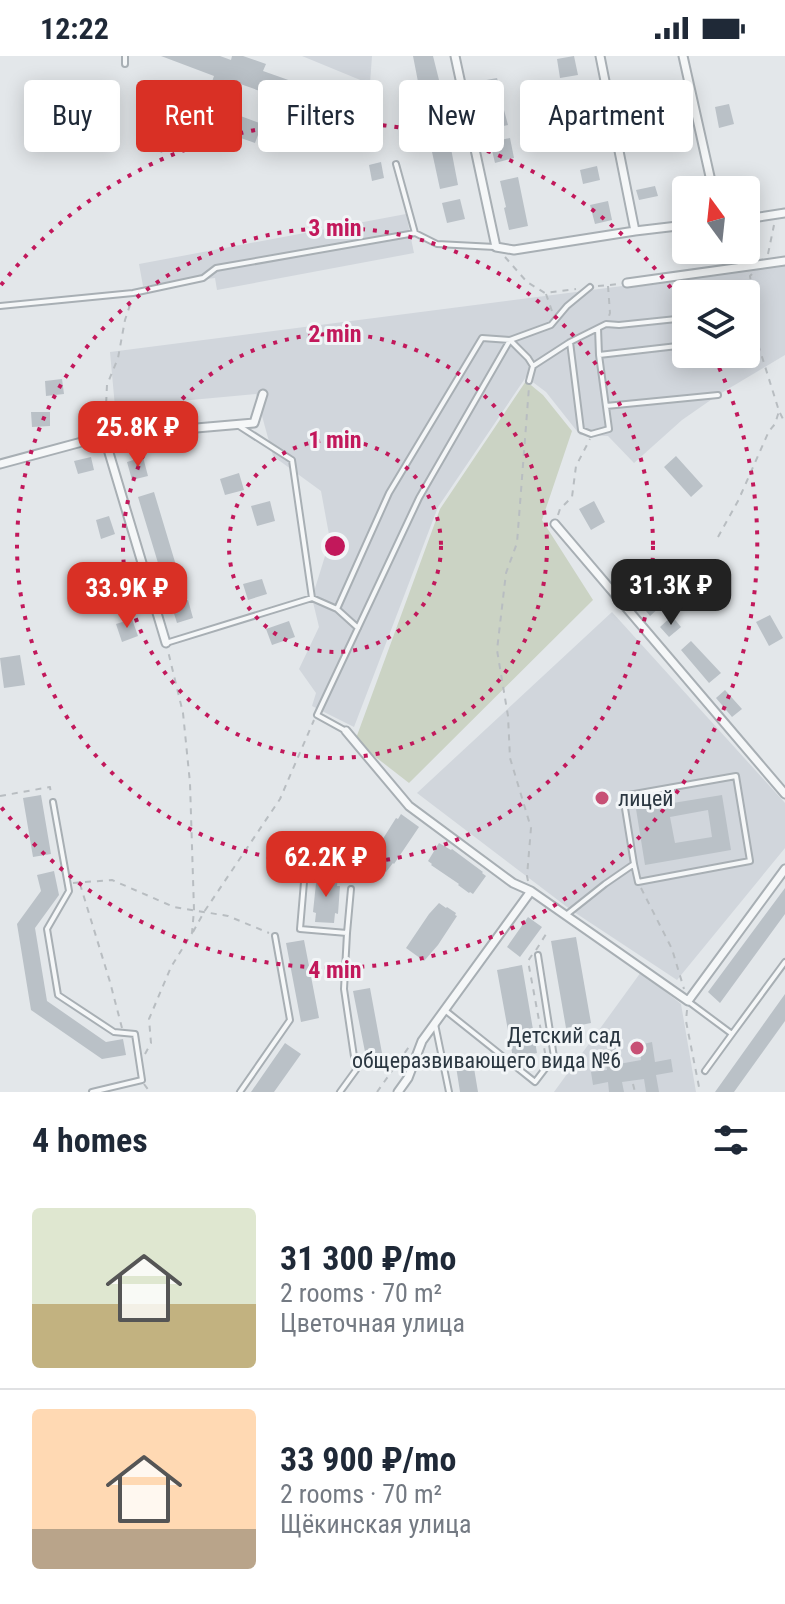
<!DOCTYPE html>
<meta charset="utf-8">
<style>
:root{--surface:#fff;--page:#f6f6f7;--text:#1f2937;--muted:#747a83;--line:#e0e1e3;--accent:#d93025}
body{margin:0;font-family:"Roboto Condensed",sans-serif;background:var(--page);color:var(--text);height:100vh;display:flex;flex-direction:column;font-size:30px;white-space:nowrap}
*{box-sizing:border-box;margin:0}
p{font-size:26px;color:var(--muted)}
.icon{flex:none;width:44px;height:44px;fill:none;stroke:currentColor;stroke-width:2;stroke-linecap:round;stroke-linejoin:round}
.map{position:relative;height:1036px;overflow:hidden}
.drawer{display:flex;flex-direction:column;background:var(--surface);flex:1}
.drawer>*{flex:none}
.banner{position:absolute;left:24px;top:24px;width:738px;height:72px;display:flex;gap:16px}
.needle{width:52px;rotate:345deg}
.tools{position:absolute;left:672px;top:120px;display:grid;gap:16px}
.tools a{display:grid;place-items:center;width:88px;height:88px;border-radius:8px;background:var(--surface);box-shadow:0 4px 20px #0003;font-size:40px}
.price{position:absolute;translate:-50% -68px;padding:0 18px;border-radius:16px;background:var(--accent);color:#fff;font-size:26px;line-height:52px;filter:drop-shadow(0 2px 4px #0008)}
.price::after{content:'';position:absolute;left:50%;top:48px;width:24px;height:18px;margin-left:-12px;background:inherit;clip-path:polygon(0 0,100% 0,50% 100%)}
.price.current{background:#222;color:#fff}
ul{padding:0;list-style:none}
li{display:flex;align-items:center;gap:24px;height:200px;padding:0 32px}
li+li{border-top:2px solid var(--line)}
li span{display:grid;place-items:center;flex:none;width:224px;height:160px;border-radius:8px;color:#555}
li>.icon{margin-inline-start:auto}
span .icon{width:96px;height:96px;fill:#fffc;stroke-width:1}
li b{font-size:34px}
h2{display:flex;justify-content:space-between;align-items:center;height:96px;padding:0 32px;font-size:34px}
.chip{padding:0 28px;border-radius:8px;background:var(--surface);box-shadow:0 4px 20px #0003;font-size:28px;line-height:72px}
.chip.current{background:var(--accent);color:#fff}
.status{display:flex;justify-content:space-between;align-items:center;height:56px;padding:0 40px;background:var(--surface);direction:ltr}
.status svg{height:22px;fill:currentColor}
.map>svg:first-child{display:block}
.built{fill:#d1d6dc;fill-rule:evenodd}
.green{fill:#cbd3c4}
.building{fill:#bac1c7;fill-rule:evenodd}
.lines{fill:none;stroke-linecap:round;stroke-linejoin:round}
.lane-casing{stroke:#a8afb4;stroke-width:8}
.street-casing{stroke:#a8afb4;stroke-width:11}
.path{stroke:#b8bdc1;stroke-width:2;stroke-dasharray:6 6;stroke-linecap:butt}
.lane{stroke:#f5f7f8;stroke-width:4}
.street{stroke:#f5f7f8;stroke-width:7}
.ring{fill:none;stroke:#c2185b;stroke-width:4;stroke-dasharray:4 8}
.poi-dot{fill:#c75075;stroke:#f2f5f7;stroke-width:3}
.labels{text-anchor:middle;dominant-baseline:central;stroke-width:6;stroke-linejoin:round;paint-order:stroke}
.poi-label{font-size:22px;fill:#2b3741;stroke:#f2f5f7;text-anchor:start}
.centre{fill:#c2185b;stroke:#f2f5f7;stroke-width:4}
.ring-label{font-size:24px;text-anchor:middle;font-weight:bold;fill:#c2185b;stroke:#f2f5f7;stroke-width:6;stroke-linejoin:round;paint-order:stroke}
</style>
<div class="status"><b>12:22</b><svg viewBox="0 0 49 12"><path d="M0 12V9h3v3zM5 12V6h3v6zM10 12V3h3v9zM15 12V0h3v12zM26 1h20v11H26zM47 4h2v5h-2z"/></svg></div>
<div class="map">
<svg width="785" height="1036" viewBox="0 0 785 1036">
<rect width="100%" height="100%" fill="#e3e7ea"/>
<path class="built" d="M302 0H372L370 28Z
M406 158 414 197 217 234 215 222 143 230 139 208Z
M785 209V299L718 339 682 364 634 407 608 380 580 379 546 336 526 321 438 451 354 671 312 650 316 637 299 613 319 571 312 542 330 484 321 435 273 400 256 338 115 351 110 296ZM686 238H746V298H686Z
M612 556 785 747V792L677 924 571 854 417 737Z
M641 916 681 948 696 1036H554Z"/>
<path class="green" d="M526 325 543 339 572 375 542 464 593 544 409 727 355 685 440 453Z"/>
<path class="building" d="M161 0H220L231 4 232 0H243L266 8 263 15 311 32 290 91 273 85 275 78 271 77 278 58 282 60 289 39 276 35 274 40 229 24 219 52 262 68 255 87 156 52 162 33 204 48 214 20Z
M413 0H433L441 32 420 36Z
M574 0 578 19 560 22 557 3Z
M497 22 501 36 484 40 481 25Z
M586 44 589 59 570 64 567 49Z
M439 48 443 65 427 69 423 52Z
M729 48 734 68 719 72 715 51Z
M504 54 508 69 480 75 477 60Z
M147 72 168 81 162 97 140 88Z
M590 76 593 91 576 94 573 80Z
M448 77 458 129 440 133 429 82Z
M510 82 514 102 495 107 490 86Z
M381 106 384 122 372 125 369 109Z
M597 110 600 124 583 128 580 114Z
M518 121 528 170 509 174 504 152 506 151 500 125Z
M655 130 658 140 639 144 636 134Z
M460 143 465 163 447 167 442 147Z
M608 145 612 164 595 168 590 149Z
M62 323 64 338 46 340 45 325Z
M31 356H50V370L32 371Z
M676 400 703 430 691 441 664 411Z
M91 401 94 414 78 418 74 405Z
M143 401 148 420 132 424 127 406Z
M239 417 244 434 225 439 220 423Z
M154 436 181 526 165 530 138 441Z
M270 445 275 465 257 470 251 450Z
M594 445 605 466 591 474 579 453Z
M109 460 115 478 101 483 96 464Z
M641 505 651 520 638 528 628 513Z
M262 523 267 538 248 544 243 528Z
M132 529 138 546 120 552 114 534Z
M650 536 661 550 650 560 638 545Z
M188 544 193 562 177 567 171 548Z
M770 559 783 582 769 590 756 566Z
M672 560 681 571 669 581 660 571Z
M132 563 138 580 122 586 116 568Z
M289 565 295 581 272 589 266 573Z
M691 585 721 617 709 627 681 594Z
M20 599 25 629 4 632 0 602Z
M725 634 742 653 732 661 716 642Z
M41 739 51 798 33 801 23 742Z
M722 739 731 794 645 809 636 753ZM708 754 712 781 675 787 670 761Z
M401 758 419 771 394 808 393 807 386 816 384 815 383 816 368 803 378 787 379 789 396 762 398 763Z
M439 787 451 794 452 793 483 816 482 817 486 820 473 838 470 836 469 837 458 829 459 828 431 809 432 808 428 805Z
M54 815 59 839 35 872 47 945 106 986 123 983 126 999 102 1003 31 954 17 868 41 835 37 819Z
M317 818 338 820 337 830H340L338 858 335 857 334 867 315 866 316 857 313 856Z
M785 832V858L720 947 708 936Z
M439 847 446 852 447 851 456 857 455 859 457 860 438 889 424 905 406 892 429 858Z
M528 861 542 871 520 901 507 891Z
M576 881 591 967 566 972 551 885Z
M304 884 319 962 301 966 286 887Z
M522 909 537 997 513 1002 497 914Z
M370 932 384 1008 368 1011 353 935Z
M785 938V965L734 1036H715Z
M652 986 655 1006 671 1003 673 1016 656 1019 659 1036H646L644 1023 622 1026 624 1036H609L608 1026 593 1029 591 1016 607 1014 603 994 616 992 619 1008 641 1004 639 989Z
M285 987 301 998 274 1036H251Z
M472 1000 478 1036H460L455 1004Z"/>
<g class="lines">
<defs>
<path id="lane" d="M125 0V8
M396 108 415 177
M0 250 133 237 203 222 216 212 415 177 437 188 495 191
M746 255 754 254
M746 282 756 281
M570 286 581 374 591 378 609 373 599 299 598 272 606 268 619 269 686 262
M599 299 686 289
M533 310 570 286 598 272
M529 325 533 310 528 302 510 284 551 269 567 250 590 231
M606 350 718 339
M239 370 292 404 312 542 337 553
M166 587 312 542
M346 675 317 659 419 442 510 284 482 282 389 437 337 553 358 572
M53 746 69 835 47 873 58 939 114 976 135 978 142 1024 92 1036
M304 826 300 873 347 877 351 833
M566 859 605 828 634 808 638 826 750 805 736 720 623 740 634 808
M689 946 732 978 785 906
M446 955 535 1026 554 1001 538 899
M435 968 449 1036
M705 1015 732 978
M240 1036 290 964 275 880
M340 1036 356 1014 344 933 347 877"/>
<path id="street" d="M455 0 496 191 514 194 635 175 686 169
M600 0 635 175
M683 0 713 134
M746 163 785 157
M627 227 785 205
M104 380 166 587
M0 408 104 380 254 367 263 338
M555 468 785 738
M346 675 409 750 513 827 531 835 688 945 785 813
M398 1036 408 1022 422 985 531 835"/>
</defs>
<use href="#lane" class="lane-casing"/>
<use href="#street" class="street-casing"/>
<path class="path" d="M768 198 774 169
M505 201 527 226 545 237 576 233
M752 218 750 220 754 247
M598 230 620 228
M608 230 610 257 608 263
M546 238 553 258
M754 261V275
M780 357 785 367
M105 371 107 329 118 302 125 264 131 246
M558 459 560 453 572 441 576 410 590 383
M718 481 738 445 769 375 775 368 779 355 758 288
M0 740 50 731 51 739
M528 825 527 820 531 772 510 702 508 660 497 594 506 517 517 487 529 331
M73 827 112 824 174 851 228 860 269 877
M80 828 110 926 122 972
M641 832 672 893 684 933
M193 876 204 856 280 743 314 664
M536 894 548 875
M532 899 528 905 546 1002
M687 954 686 965 700 1036
M145 998 151 987 149 963 171 911 192 877 194 854 190 727 183 657 168 595
M144 1028 150 1036
M633 1028 635 1036
M377 1036 411 988"/>
<use href="#lane" class="lane"/>
<use href="#street" class="street"/>
</g>
<g class="ring">
<circle cx="335" cy="490" r="106"/>
<circle cx="335" cy="490" r="212"/>
<circle cx="335" cy="490" r="318"/>
<path d="M1 229A424 424 0 0 1 684 250M714 301A424 424 0 0 1 1 751"/>
</g>
<g class="poi-dot">
<circle cx="602" cy="742" r="8"/>
<circle cx="637" cy="992" r="8"/>
</g>
<g class="labels">
<g class="poi-label">
<text x="618" y="742">лицей</text>
<text x="621" y="979" text-anchor="end">Детский сад<tspan x="621" dy="25">общеразвивающего вида №6</tspan></text>
</g>
</g>
<circle cx="335" cy="490" r="12" class="centre"/>
<g class="ring-label">
<text x="335" y="180">3 min</text>
<text x="335" y="286">2 min</text>
<text x="335" y="392">1 min</text>
<text x="335" y="922">4 min</text>
</g>
</svg>
<div class="tools">
<a><svg class="needle" viewBox="-14 -14 28 28"><path d="M0-13l5 13h-10z" fill="#e53935"/><path d="M0 13l5-13h-10z" fill="#747a83"/></svg></a>
<a><svg class="icon" aria-label="layers" viewBox="0 0 24 24"><path d="M12 4l9 5-9 5-9-5zM3 14l9 5 9-5"/></svg></a>
</div>
<b class="price" style="left:138px;top:413px">25.8K ₽</b>
<b class="price current" style="left:671px;top:571px">31.3K ₽</b>
<b class="price" style="left:127px;top:574px">33.9K ₽</b>
<b class="price" style="left:326px;top:843px">62.2K ₽</b>
<div class="banner">
<a class="chip">Buy</a>
<a class="chip current">Rent</a>
<a class="chip">Filters</a>
<a class="chip">New</a>
<a class="chip">Apartment</a>
</div>
</div>
<section class="drawer">
<h2>4 homes<svg class="icon" aria-label="filters" viewBox="0 0 24 24"><path d="M4 7h16M4 17h16"/><circle cx="9" cy="7" r="2"/><circle cx="15" cy="17" r="2"/></svg></h2>
<ul>
<li><span style="background:linear-gradient(#dfe7d0 60%,#c2b280 0)"><svg class="icon" aria-label="home" viewBox="0 0 24 24"><path d="M3 11l9-7 9 7M6 9v11h12V9"/></svg></span><div><b>31 300 ₽/mo</b><p>2 rooms · 70 m²</p><p>Цветочная улица</p></div></li>
<li><span style="background:linear-gradient(#ffd9b3 75%,#b9a48a 0)"><svg class="icon" aria-label="home" viewBox="0 0 24 24"><path d="M3 11l9-7 9 7M6 9v11h12V9"/></svg></span><div><b>33 900 ₽/mo</b><p>2 rooms · 70 m²</p><p>Щёкинская улица</p></div></li>
</ul>
</section>
